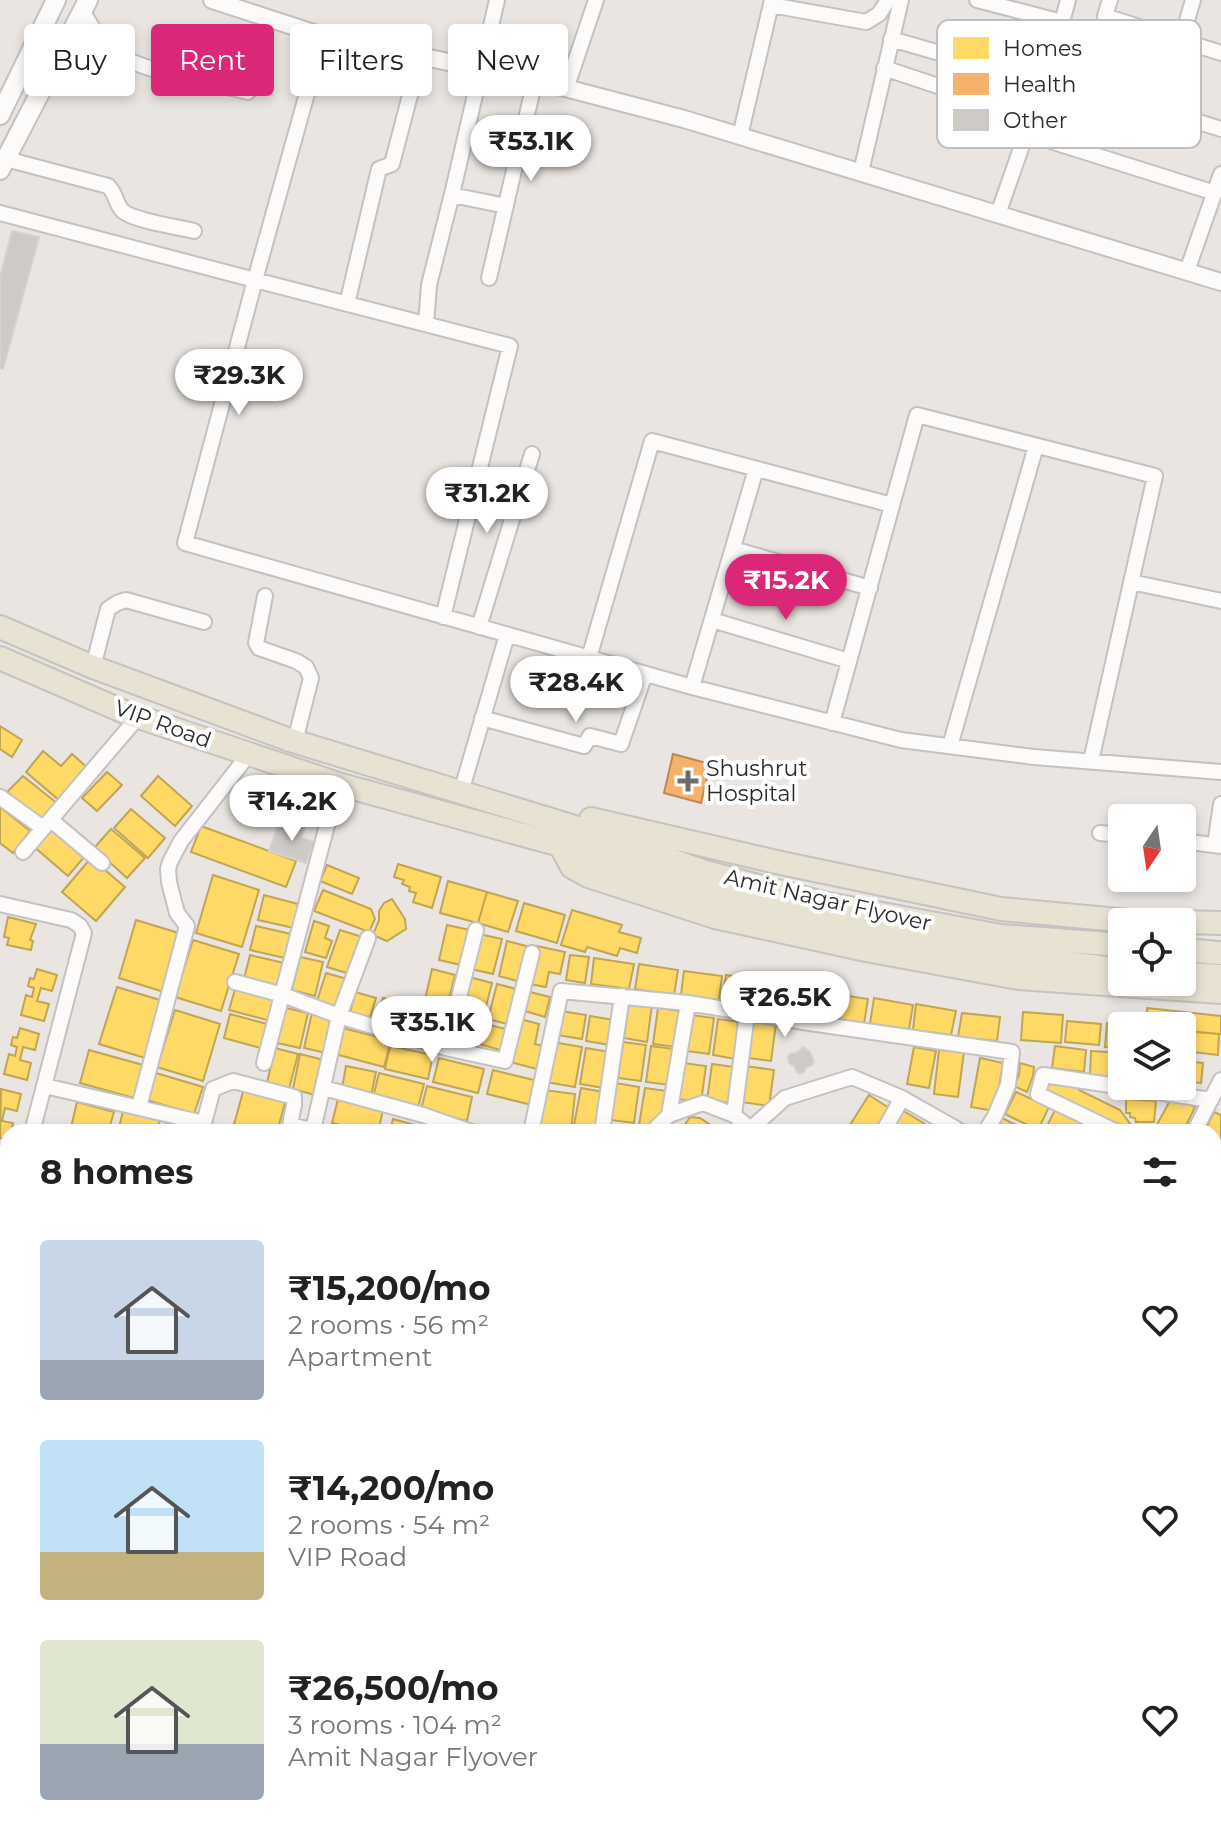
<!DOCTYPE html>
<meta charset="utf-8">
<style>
:root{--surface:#fff;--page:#f6f6f6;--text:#222;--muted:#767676;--accent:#db2777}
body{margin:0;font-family:Montserrat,sans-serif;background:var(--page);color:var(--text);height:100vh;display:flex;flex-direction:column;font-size:30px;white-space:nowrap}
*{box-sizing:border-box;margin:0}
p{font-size:26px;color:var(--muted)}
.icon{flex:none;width:44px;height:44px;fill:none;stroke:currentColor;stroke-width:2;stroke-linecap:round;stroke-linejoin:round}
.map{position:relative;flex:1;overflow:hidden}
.drawer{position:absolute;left:0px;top:1124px;width:1222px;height:714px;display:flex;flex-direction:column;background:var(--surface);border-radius:24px 24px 0 0;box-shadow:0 4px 12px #0003}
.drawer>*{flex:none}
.top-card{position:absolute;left:24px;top:24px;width:800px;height:72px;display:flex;gap:16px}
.needle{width:52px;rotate:193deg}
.buttons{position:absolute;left:1108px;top:804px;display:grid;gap:16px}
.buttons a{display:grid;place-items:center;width:88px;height:88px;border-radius:8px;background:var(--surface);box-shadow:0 4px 12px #0003;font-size:40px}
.price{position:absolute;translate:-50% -68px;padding:0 18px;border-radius:28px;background:#fff;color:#222;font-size:26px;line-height:52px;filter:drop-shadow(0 2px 4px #0008)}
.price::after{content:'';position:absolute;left:50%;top:48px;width:24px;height:18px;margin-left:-12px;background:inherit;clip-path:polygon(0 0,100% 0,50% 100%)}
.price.on{background:var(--accent);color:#fff}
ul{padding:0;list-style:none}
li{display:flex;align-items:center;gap:24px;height:200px;padding:0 40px}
li span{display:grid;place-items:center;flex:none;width:224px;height:160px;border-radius:8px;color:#555}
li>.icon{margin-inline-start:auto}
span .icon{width:96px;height:96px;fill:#fffc;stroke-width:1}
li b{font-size:34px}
h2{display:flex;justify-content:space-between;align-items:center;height:96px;padding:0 40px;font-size:34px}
.tag{padding:0 28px;border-radius:8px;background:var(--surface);box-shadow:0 4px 12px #0003;font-size:28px;line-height:72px}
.tag.on{background:var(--accent);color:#fff}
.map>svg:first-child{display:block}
.homes{fill:#ffd966;stroke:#bfa554;stroke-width:2}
.health{fill:#f6b26b;stroke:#b98a58;stroke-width:2}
.building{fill:#cecbc7;stroke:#d5d1cc;stroke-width:2}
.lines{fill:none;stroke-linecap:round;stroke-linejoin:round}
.service-casing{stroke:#c3c1c2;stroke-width:11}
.minor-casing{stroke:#c3c1c2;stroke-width:18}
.tertiary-casing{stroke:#c3c1c2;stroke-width:20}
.secondary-casing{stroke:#c3c1c2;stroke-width:22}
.primary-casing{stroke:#c5c3c1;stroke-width:26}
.service{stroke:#fcfbfa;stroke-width:7}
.minor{stroke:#fcfbfa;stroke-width:14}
.tertiary{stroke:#fcfbfa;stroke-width:16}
.secondary{stroke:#fcfbfa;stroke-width:18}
.primary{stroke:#e8e2d2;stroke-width:22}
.poi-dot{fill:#6e6c6a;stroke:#fff;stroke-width:3}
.labels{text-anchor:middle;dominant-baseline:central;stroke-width:8;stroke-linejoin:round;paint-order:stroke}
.street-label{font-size:22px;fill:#2b2b2b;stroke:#fff}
.poi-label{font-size:22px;fill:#2b2b2b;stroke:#fff;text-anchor:start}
.key{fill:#fff;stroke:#bfbfbf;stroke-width:2}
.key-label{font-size:22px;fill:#2b2b2b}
</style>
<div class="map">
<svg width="1221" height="1837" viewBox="0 0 1221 1837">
<rect width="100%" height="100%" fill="#eae5e0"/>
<path class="homes" d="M0 726 22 740 12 757 0 749Z
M43 751 61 766 72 754 89 769 60 801 26 772Z
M107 772 122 785 97 811 82 798Z
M23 776 58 804 42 821 7 792Z
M158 776 192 806 175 826 141 796Z
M0 807 30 831 13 853 0 843Z
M131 809 165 838 148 858 114 828Z
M201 826 296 861 286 887 191 852Z
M51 828 85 856 68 876 33 846Z
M111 829 145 858 127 878 94 848Z
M91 858 125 887 96 921 62 892Z
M398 864 441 877 432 908 413 902 416 893 409 891 410 887 402 884 404 880 394 877Z
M327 865 359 878 352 894 320 881Z
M213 875 259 890 242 947 196 933Z
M448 881 487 892 478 923 440 913Z
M323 890 371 909 375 919 369 932 314 911Z
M487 892 518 901 508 932 478 923Z
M264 895 298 904 294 928 258 920Z
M392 899 405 919 406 929 387 941 373 935 379 920V911L384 903Z
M524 903 565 915 557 943 516 931Z
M572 910 622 925 619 932 641 938 637 953 620 948 617 956 587 947 585 952 561 945Z
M8 917 36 924 30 940 33 941 31 950 7 945 9 938 4 937Z
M136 920 182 934 164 992 119 978Z
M314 921 329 926 325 938 332 941 326 958 305 952Z
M447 925 470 930 461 965 439 960Z
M256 926 291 934 285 958 250 950Z
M340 930 362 937 350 974 327 967Z
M479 934 502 939 493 974 471 969Z
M193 940 239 954 221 1011 175 997Z
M507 941 530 947 521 982 499 976Z
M537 946 565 952 560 974 549 972 546 987 529 984Z
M250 955 284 963 278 988 244 979Z
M570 955 589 957 585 983 566 980Z
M300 957 323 962 315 996 292 990Z
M594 958 634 964 629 989 591 984Z
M639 964 678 970 674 995 635 989Z
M37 969 57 975 52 991 41 988 37 1001 49 1004 44 1021 21 1015 26 995 32 997 34 988 28 986 30 978 34 979Z
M432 969 455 975 446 1010 424 1004Z
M684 971 722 976 719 1000 681 995Z
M326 973 347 979 338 1007 317 1001Z
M726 975 765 981 761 1007 722 1001Z
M469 977 492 983 483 1018 461 1013Z
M497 984 520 990 511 1025 488 1019Z
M769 984 807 991 803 1015 765 1008Z
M236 986 277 997 271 1021 229 1010Z
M117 987 163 1001 145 1058 99 1044Z
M355 992 376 998 370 1018 350 1013Z
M530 992 550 997 545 1017 525 1011Z
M829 993 868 999 864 1024 825 1018Z
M383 998 426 1009 420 1033 377 1022Z
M874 998 913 1005 909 1029 870 1024Z
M629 1002 652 1005 647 1042 624 1038Z
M916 1004 956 1011 951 1035 913 1030Z
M286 1008 308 1013 300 1048 277 1043Z
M658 1008 680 1011 676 1047 653 1044Z
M1147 1008 1221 1016V1034L1182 1031V1026H1147Z
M175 1010 220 1024 203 1081 157 1067Z
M561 1011 586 1015 582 1039 557 1035Z
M1023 1012 1063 1015 1061 1043 1021 1040Z
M312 1013 335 1018 326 1053 304 1048Z
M962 1013 1000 1017 997 1041 958 1037Z
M230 1014 271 1025 264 1049 224 1038Z
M429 1014 449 1020 444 1040 423 1034Z
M691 1015 714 1018 709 1054 686 1051Z
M590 1016 614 1020 610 1045 586 1041Z
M460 1019 479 1024 473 1048 454 1043Z
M520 1019 539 1024 535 1044 543 1046 537 1069 510 1062Z
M718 1019 741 1022 736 1059 713 1055Z
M753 1021 776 1024 771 1061 748 1058Z
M1067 1021 1101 1024 1099 1045 1065 1042Z
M1107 1023 1143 1025V1026H1122V1048L1105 1047Z
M485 1024 506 1029 500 1050 480 1044Z
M20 1028 39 1034 35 1050 23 1047 20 1060 31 1063 27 1080 4 1074 9 1054 15 1056 17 1047 11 1045 13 1037 17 1038Z
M342 1028 391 1040 384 1067 335 1054Z
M1186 1031 1219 1034 1218 1055 1184 1051Z
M553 1042 582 1047 575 1087 546 1082Z
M623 1042 646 1045 641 1081 618 1078Z
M390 1046 433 1055 428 1079 385 1069Z
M651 1046 674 1049 670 1085 646 1082Z
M1055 1046 1086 1050 1084 1072 1052 1068Z
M914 1047 936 1051 929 1088 907 1084Z
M275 1048 298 1054 289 1089 267 1083Z
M586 1048 610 1052 604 1088 580 1084Z
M89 1050 143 1065 134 1098 80 1083Z
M939 1050 964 1052 958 1097 934 1094Z
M1091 1051 1122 1053V1079L1090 1076Z
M300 1054 324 1060 315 1095 293 1089Z
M439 1058 484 1069 478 1093 433 1082Z
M980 1058 1003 1063 995 1111 971 1107Z
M1182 1061 1203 1063 1201 1083 1189 1082 1188 1085 1182 1084Z
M683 1063 706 1066 701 1102 677 1099Z
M1020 1063 1034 1067 1033 1076 1027 1092 1014 1086 1019 1075Z
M712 1064 735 1067 730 1103 707 1100Z
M346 1066 376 1072 371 1096 342 1088Z
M745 1066 774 1070 769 1106 741 1102Z
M493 1070 538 1081 532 1105 487 1094Z
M156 1073 203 1087 194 1114 147 1100Z
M379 1073 424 1084 418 1108 373 1097Z
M1049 1078 1080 1085 1079 1090 1120 1110 1131 1125 1126 1132H1124L1044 1091Z
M616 1083 639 1087 634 1123 611 1120Z
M427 1086 472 1097 467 1121 421 1110Z
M244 1088 286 1099 277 1132H232Z
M581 1088 604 1092 599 1128 574 1125Z
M645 1088 667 1091 663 1116 649 1126 639 1125Z
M1 1089 21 1094 17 1111 5 1108 2 1121 13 1123 11 1132H8V1140L0 1138Z
M544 1090 575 1094 571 1131 540 1127Z
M1016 1092 1049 1107 1038 1130 1005 1114Z
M869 1095 892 1110 877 1132H862L850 1125Z
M1172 1097 1195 1107 1183 1132H1153Z
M338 1099 383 1110 378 1132H369L332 1123Z
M1126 1099 1156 1101 1154 1122H1136L1135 1118 1130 1117V1113H1126Z
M77 1102 114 1112 108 1132H70Z
M902 1110 925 1124 920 1132H888Z
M1055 1110 1087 1126 1084 1132H1044Z
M123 1111 160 1120 157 1132H118Z
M1214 1112 1221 1115V1142L1214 1139V1132H1204Z
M690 1117 700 1118 721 1132H680Z
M1002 1118 1030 1132H995Z
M393 1119 415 1125 414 1132H390Z
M167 1122 204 1131 203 1132H164Z
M428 1126 449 1132H426Z
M609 1126 638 1130 637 1132H608Z
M1214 1146 1221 1150V1177L1214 1173Z
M1220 1190H1221V1218L1214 1215V1202Z
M1214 1224 1221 1228V1255L1214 1252Z
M1214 1268 1221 1271 1214 1288Z
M1215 1301 1221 1305V1330L1214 1327Z
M1221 1350V1375L1214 1372V1365Z
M1214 1377 1221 1380V1412L1214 1409Z
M0 1379 8 1380V1391L3 1390 0 1404Z
M1214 1422 1221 1426V1455L1214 1452Z
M1214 1459 1221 1463V1493L1214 1489Z
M1219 1538 1221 1539V1570L1214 1566V1548Z
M1219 1583 1221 1584V1613L1214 1609V1594Z
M1214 1617 1221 1621V1641L1217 1649 1214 1647Z
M1214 1662 1221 1665V1689L1214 1686Z
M1214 1693 1221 1696 1214 1710Z
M4 1735H8V1781L2 1795 8 1798V1820L0 1817V1743Z
M1218 1776 1221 1778V1803L1214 1812V1780Z
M11 1830H54L51 1837H7Z
M922 1830H940L937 1837H919Z
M1064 1830H1085L1098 1837H1060Z
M1171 1830H1200L1194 1837H1179Z"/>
<path class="health" d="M673 754 710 764 701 803 664 793Z"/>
<path class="building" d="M12 231 39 237 3 369 0 368V277Z
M299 817 308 820 301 837 314 842 306 863 269 851 278 826 293 832Z
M803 1047 810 1052 814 1062 812 1065 807 1067 803 1073H798L794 1066 789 1063 788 1057 790 1054 797 1053Z"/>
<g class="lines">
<defs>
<path id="service" d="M0 1344 8 1347
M567 1830 570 1837
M767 1830 780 1837
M74 1837 77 1830
M380 1837 383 1830"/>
<path id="minor" d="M977 0 1062 22 1068 0
M1110 0 1105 16 1221 53
M771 5 866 22 879 14 888 0
M82 11C90 22 97 38 106 47 130 70 214 83 248 92
M323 36 255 280 510 346 443 617
M891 39 1044 83
M1181 41 1193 0
M884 68 1031 117
M1047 74 1221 129
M566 89 596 0
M1025 133 1215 193
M740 136 772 0
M6 159 108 186C117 194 115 205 124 212 136 221 178 227 194 231
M861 172 901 0
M452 195 506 206
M0 213 255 280 185 543 692 687 901 740 1034 757 1221 772
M998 214 1047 74 1062 22
M1187 271 1221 174
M489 278 535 80
M347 304 379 169 392 164 420 57
M426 324 429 285 453 190 497 0
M733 549 870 588
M1131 582 1221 601
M265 596 256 643 259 648 296 661 306 667 311 678 295 741
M712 620 849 661
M479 627 532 454
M589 658 652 441 892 505
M93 667 108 609 117 603 126 600 204 622
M692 687 756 469
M482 718 584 746 590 736 621 744 645 674
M832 723 917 415 1155 476 1091 761
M950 746 1036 446
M461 792 507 635
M0 797 43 828
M51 820 102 863
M1100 833 1122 835
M1182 841 1221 846
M1215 845 1221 804
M23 852 138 717
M0 904 71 920 80 926 84 933 32 1132
M235 982 283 995 339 1016 446 1048 505 1061 532 953
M446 1048 476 930
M264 1063 338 784
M45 1086 204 1123 213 1089 233 1081 294 1097V1105L290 1125 313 1130 339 1016 368 938
M324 1088 423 1115 472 1132
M139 1107 187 926 177 913 169 882 168 869 170 862 181 841 249 754
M669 1115 688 1003
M734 1115 747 1014
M531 1132 561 991 688 1003 810 1023 1012 1052 1008 1085 995 1116 985 1132
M602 1132 622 996
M652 1132 669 1115 703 1103 734 1115 754 1132
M747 1132 785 1098 852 1077 902 1098 962 1132
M883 1132 902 1098
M1117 1132 1038 1094 1043 1075 1211 1100
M1194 1132 1221 1080
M0 1152 8 1153
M1214 1179 1221 1182
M1214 1258 1221 1261
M1214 1335 1221 1339
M1214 1414 1221 1417
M0 1428 4 1436 0 1457
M1214 1522 1221 1516
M1214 1574 1221 1577
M1214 1658 1220 1661
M1214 1723 1221 1727
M1025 1830 1038 1837
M1161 1830 1170 1837
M994 1837 998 1830
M1215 1837 1221 1829"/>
<path id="tertiary" d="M212 0 323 36 535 80 684 119 1221 282"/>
<path id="secondary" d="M0 115 56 0
M0 170 88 0"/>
<path id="primary" d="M0 627 93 667 290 740 604 836 705 872 823 903 1001 936 1122 945
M0 658 127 713 338 784 560 845 706 892 814 919 995 954 1122 970
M591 819 781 863 1001 909 1129 921 1176 922
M560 845 572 867 588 876 715 917 866 950 1018 978 1221 992
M1182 922 1221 923
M1182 950 1221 953
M1182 974 1221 976"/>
</defs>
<use href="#service" class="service-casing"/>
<use href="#minor" class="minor-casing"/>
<use href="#tertiary" class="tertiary-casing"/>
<use href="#secondary" class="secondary-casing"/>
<use href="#primary" class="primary-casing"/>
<use href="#service" class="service"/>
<use href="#minor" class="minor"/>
<use href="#tertiary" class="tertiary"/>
<use href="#secondary" class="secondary"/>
<use href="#primary" class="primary"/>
</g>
<path class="poi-dot" d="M684 769h8v8h8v8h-8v8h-8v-8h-8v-8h8z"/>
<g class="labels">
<g class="street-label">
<text transform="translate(163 724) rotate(20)">VIP Road</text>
<text transform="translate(828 900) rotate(13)">Amit Nagar Flyover</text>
</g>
<g class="poi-label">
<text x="706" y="768">Shushrut<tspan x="706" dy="25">Hospital</tspan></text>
</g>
</g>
<rect x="937" y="20" width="264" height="128" rx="12" class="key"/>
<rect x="953" y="37" width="36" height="22" fill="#ffd966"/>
<rect x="953" y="73" width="36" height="22" fill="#f6b26b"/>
<rect x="953" y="109" width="36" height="22" fill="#cecbc7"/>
<g class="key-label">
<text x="1003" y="56">Homes</text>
<text x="1003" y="92">Health</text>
<text x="1003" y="128">Other</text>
</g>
</svg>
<div class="buttons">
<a><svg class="needle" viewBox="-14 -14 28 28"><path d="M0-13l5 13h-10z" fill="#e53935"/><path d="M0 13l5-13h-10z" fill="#767676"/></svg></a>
<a><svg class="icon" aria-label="locate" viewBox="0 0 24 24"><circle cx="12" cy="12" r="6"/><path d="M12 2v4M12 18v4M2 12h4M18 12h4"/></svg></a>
<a><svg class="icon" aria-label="layers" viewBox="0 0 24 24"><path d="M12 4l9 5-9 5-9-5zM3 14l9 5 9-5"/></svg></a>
</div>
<b class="price" style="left:531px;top:183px">₹53.1K</b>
<b class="price" style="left:239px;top:417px">₹29.3K</b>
<b class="price" style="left:487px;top:535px">₹31.2K</b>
<b class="price on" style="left:786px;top:622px">₹15.2K</b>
<b class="price" style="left:576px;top:724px">₹28.4K</b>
<b class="price" style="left:292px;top:843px">₹14.2K</b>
<b class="price" style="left:785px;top:1039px">₹26.5K</b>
<b class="price" style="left:432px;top:1064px">₹35.1K</b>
<div class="top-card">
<a class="tag">Buy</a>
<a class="tag on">Rent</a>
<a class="tag">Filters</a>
<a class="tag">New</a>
</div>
<section class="drawer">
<h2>8 homes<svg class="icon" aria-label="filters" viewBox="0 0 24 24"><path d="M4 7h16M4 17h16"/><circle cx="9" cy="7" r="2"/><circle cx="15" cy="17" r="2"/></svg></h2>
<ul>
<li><span style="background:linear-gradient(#c9d6e8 75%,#9aa5b1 0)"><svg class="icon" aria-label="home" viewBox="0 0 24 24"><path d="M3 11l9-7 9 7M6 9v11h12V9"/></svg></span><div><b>₹15,200/mo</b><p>2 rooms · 56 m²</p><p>Apartment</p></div><svg class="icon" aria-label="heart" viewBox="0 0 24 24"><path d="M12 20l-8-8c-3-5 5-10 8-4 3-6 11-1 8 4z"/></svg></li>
<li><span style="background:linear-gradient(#bfe0f5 70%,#c2b280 0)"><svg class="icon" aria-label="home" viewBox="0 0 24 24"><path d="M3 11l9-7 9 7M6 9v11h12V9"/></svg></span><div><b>₹14,200/mo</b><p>2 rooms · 54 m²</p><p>VIP Road</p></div><svg class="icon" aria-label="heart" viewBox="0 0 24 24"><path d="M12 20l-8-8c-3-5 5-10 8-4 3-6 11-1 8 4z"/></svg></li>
<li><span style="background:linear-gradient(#dfe7d0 65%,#9aa5b1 0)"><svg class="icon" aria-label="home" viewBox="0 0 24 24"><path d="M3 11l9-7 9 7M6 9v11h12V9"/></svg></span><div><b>₹26,500/mo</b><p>3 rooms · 104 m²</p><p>Amit Nagar Flyover</p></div><svg class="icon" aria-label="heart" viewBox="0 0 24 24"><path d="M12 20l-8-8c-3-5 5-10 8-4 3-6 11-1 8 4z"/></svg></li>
</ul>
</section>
</div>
